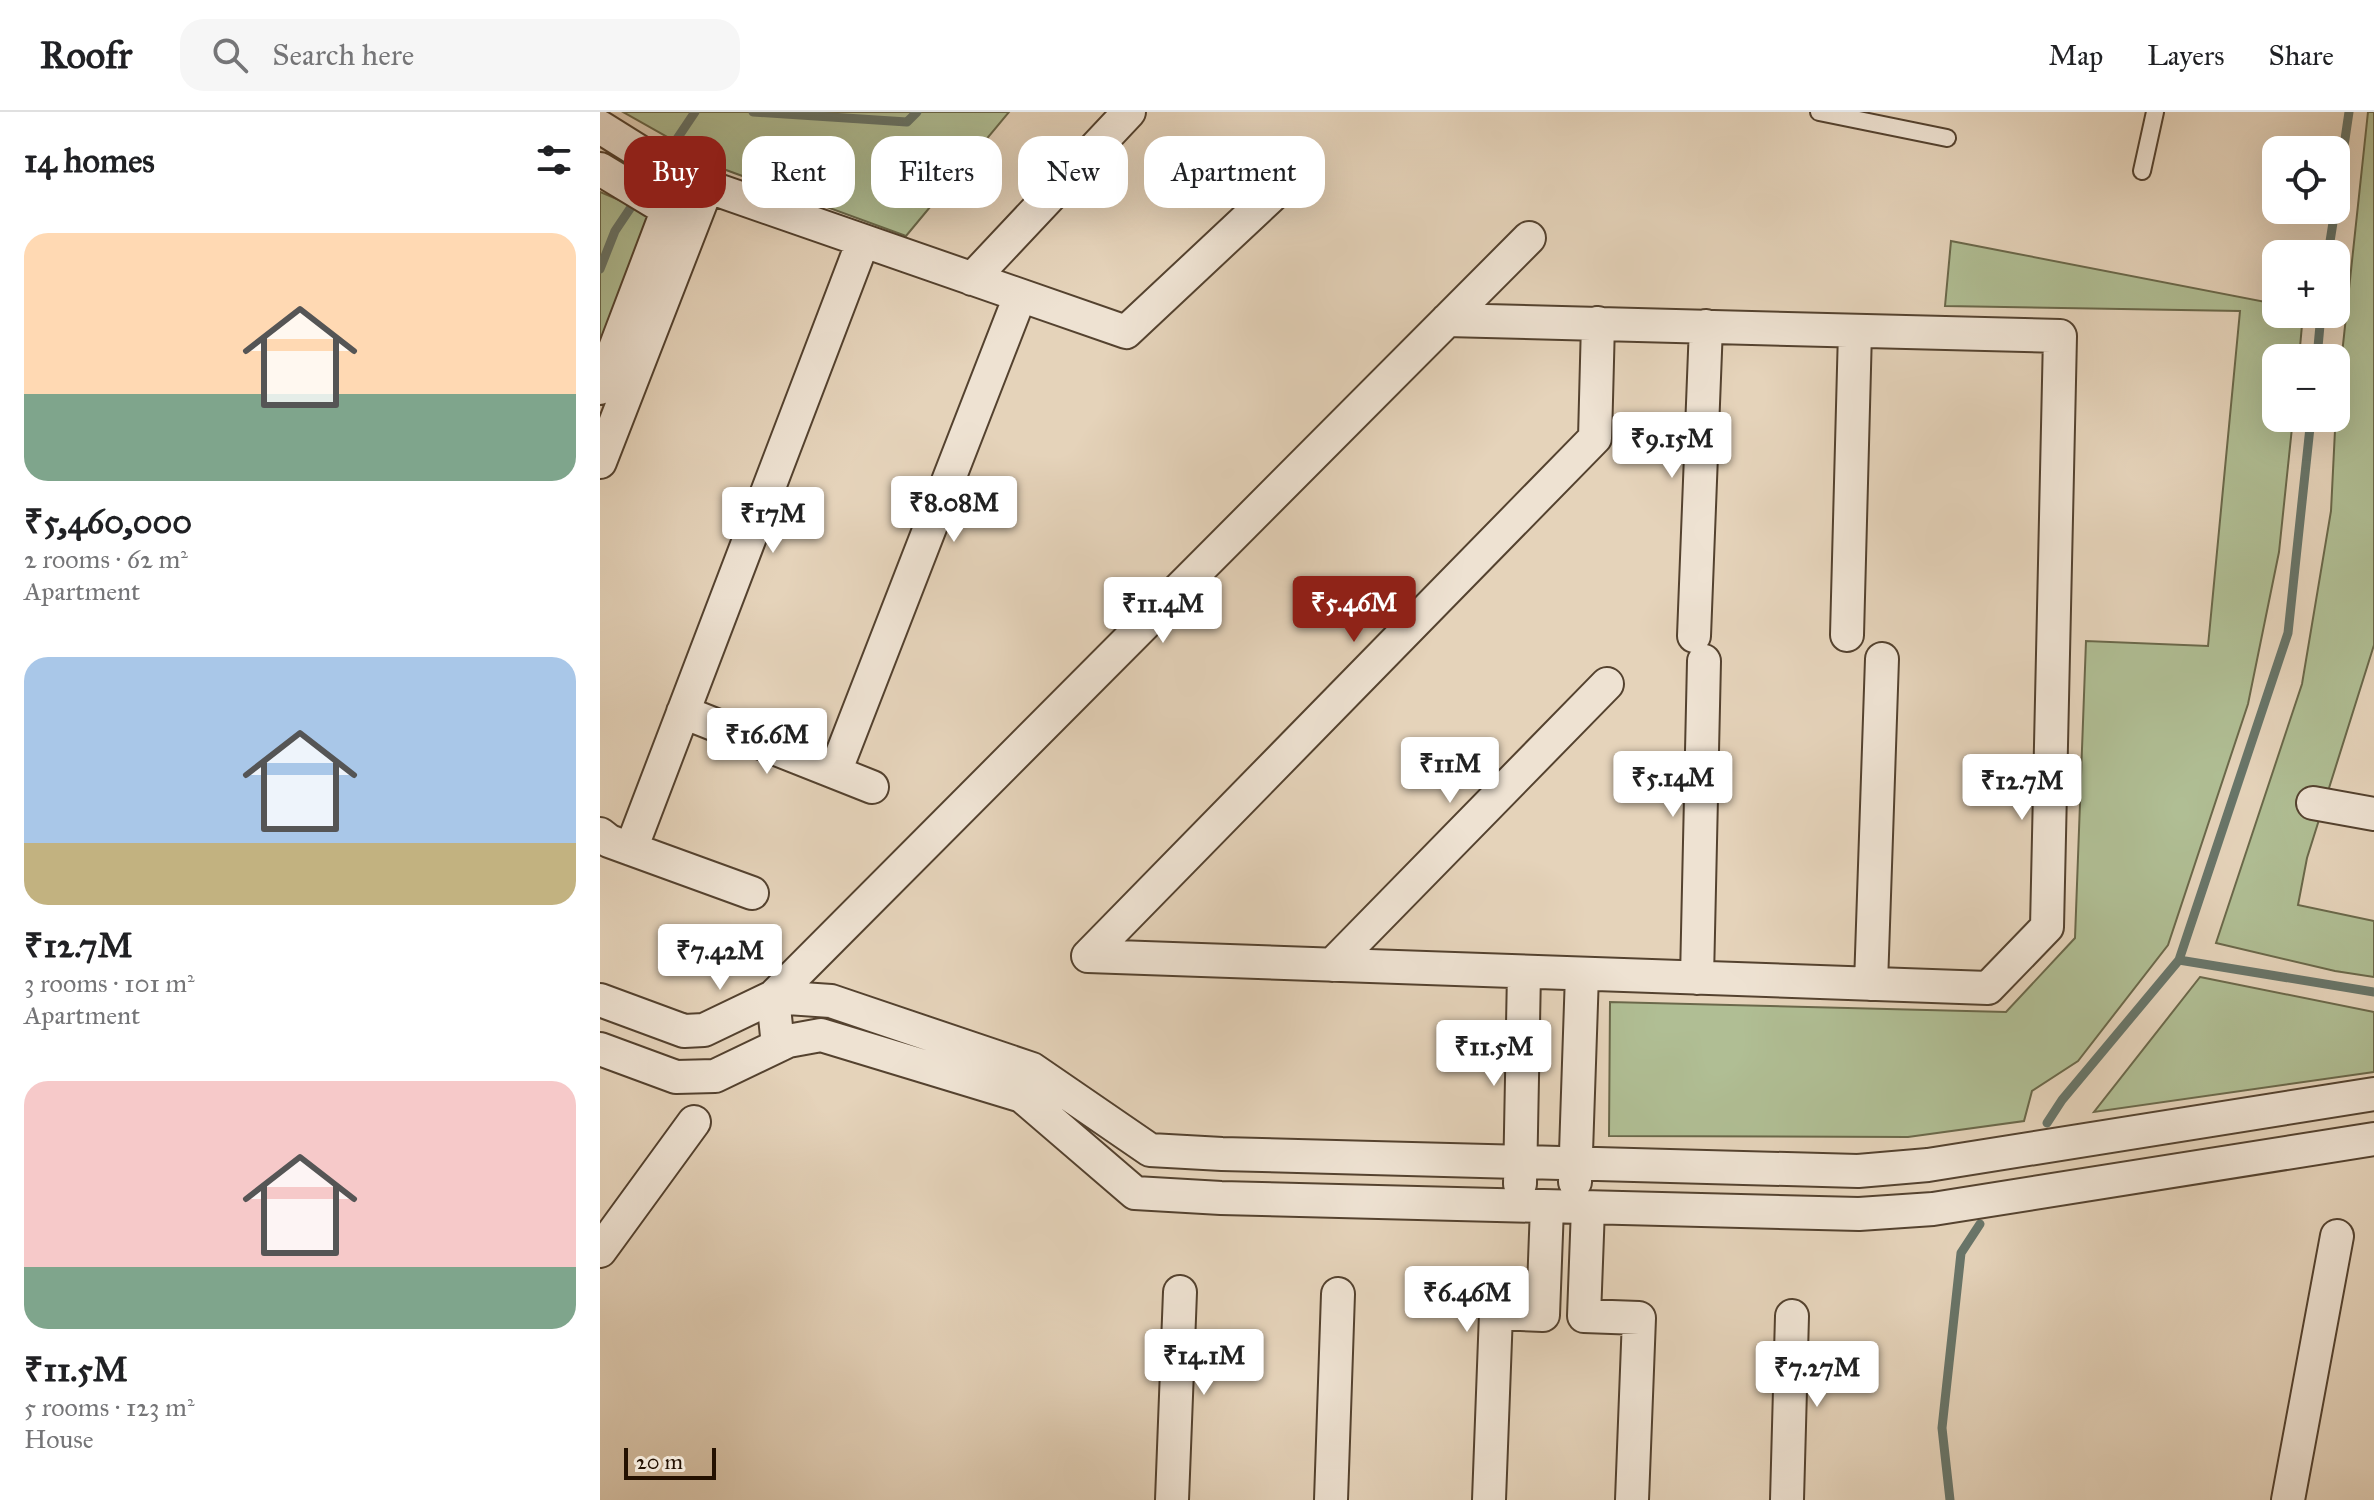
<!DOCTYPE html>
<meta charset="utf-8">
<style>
:root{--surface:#fff;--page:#f6f6f6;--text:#202124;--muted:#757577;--line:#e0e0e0;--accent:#8f2418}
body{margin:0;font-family:"IM FELL Great Primer",serif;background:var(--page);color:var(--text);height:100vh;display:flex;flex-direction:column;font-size:30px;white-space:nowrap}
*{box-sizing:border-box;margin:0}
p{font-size:26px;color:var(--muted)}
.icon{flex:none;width:44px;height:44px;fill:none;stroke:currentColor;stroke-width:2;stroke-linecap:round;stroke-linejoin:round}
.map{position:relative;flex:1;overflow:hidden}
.panel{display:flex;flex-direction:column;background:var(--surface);width:600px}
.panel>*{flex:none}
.banner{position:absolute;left:24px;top:24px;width:760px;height:72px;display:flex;gap:16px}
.tools{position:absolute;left:1662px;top:24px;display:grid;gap:16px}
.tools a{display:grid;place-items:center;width:88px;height:88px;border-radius:16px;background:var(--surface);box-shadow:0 8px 32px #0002;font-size:40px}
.scale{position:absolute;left:24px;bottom:20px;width:92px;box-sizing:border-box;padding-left:8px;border:4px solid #241101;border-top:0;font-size:22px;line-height:28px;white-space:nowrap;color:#241101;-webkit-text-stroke:6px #eee2d2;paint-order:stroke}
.price{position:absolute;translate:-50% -68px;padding:0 18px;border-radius:8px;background:#fff;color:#222;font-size:26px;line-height:52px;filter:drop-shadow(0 2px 4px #0008)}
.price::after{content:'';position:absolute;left:50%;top:48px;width:24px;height:18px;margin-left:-12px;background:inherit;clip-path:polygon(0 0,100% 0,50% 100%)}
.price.selected{background:var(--accent);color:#fff}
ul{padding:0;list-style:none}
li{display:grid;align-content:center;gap:16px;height:424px;padding:0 24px}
li span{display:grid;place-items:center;height:248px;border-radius:24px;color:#555}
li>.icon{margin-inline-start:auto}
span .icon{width:144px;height:144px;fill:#fffc;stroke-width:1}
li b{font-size:34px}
h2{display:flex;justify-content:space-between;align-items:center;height:96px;padding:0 24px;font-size:34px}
.chip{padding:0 28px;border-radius:24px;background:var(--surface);box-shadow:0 8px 32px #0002;font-size:28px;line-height:72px}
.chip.selected{background:var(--accent);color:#fff}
header{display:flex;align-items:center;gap:48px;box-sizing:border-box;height:112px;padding:0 40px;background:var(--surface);border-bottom:2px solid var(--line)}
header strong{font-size:38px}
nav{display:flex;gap:44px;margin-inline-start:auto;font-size:28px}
.search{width:560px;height:72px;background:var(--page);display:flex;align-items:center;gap:20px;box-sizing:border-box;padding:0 28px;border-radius:24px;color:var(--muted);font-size:30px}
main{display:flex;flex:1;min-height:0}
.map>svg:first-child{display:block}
.green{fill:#b0be94;stroke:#6a684a;stroke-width:2}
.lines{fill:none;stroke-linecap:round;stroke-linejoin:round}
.stream{stroke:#687569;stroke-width:9}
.lane-casing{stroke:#54422f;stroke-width:20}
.street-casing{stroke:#54422f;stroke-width:36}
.lane{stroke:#eee2d2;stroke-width:16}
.street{stroke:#eee2d2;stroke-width:32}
</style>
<header>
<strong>Roofr</strong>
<div class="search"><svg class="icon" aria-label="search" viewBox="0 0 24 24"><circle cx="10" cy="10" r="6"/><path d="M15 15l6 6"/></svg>Search here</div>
<nav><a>Map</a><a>Layers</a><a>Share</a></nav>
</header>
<main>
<section class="panel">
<h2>14 homes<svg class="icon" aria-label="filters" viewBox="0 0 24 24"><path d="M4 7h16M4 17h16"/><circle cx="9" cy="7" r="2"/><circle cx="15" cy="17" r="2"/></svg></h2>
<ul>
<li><span style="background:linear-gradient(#ffd9b3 65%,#7fa58c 0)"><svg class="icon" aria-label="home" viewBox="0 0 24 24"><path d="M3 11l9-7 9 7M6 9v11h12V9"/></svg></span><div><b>₹5,460,000</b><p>2 rooms · 62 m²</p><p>Apartment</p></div></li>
<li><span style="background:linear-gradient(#a9c7e8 75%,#c2b280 0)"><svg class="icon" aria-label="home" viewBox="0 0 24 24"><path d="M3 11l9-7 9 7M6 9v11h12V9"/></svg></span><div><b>₹12.7M</b><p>3 rooms · 101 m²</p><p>Apartment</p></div></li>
<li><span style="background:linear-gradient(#f6c9c9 75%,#7fa58c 0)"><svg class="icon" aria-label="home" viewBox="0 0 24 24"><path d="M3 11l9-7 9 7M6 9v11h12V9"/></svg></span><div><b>₹11.5M</b><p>5 rooms · 123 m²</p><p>House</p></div></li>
</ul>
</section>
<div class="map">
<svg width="1774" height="1388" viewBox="0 0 1774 1388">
<rect width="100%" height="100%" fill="#e5d3ba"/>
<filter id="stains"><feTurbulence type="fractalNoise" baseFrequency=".0025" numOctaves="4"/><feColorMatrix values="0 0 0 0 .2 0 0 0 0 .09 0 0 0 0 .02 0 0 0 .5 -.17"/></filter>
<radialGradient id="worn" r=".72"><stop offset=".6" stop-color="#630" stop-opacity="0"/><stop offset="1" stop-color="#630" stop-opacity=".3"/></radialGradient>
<path class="green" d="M23 0H409L306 124 126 58Z
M1768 0H1774V533L1707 746 1698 793 1774 809V865L1735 859 1616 831 1702 572 1731 399 1736 298Z
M0 80 52 102 0 234Z
M1351 129 1676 192V202H1703L1699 246H1676V306H1693L1679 440 1648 592 1568 833 1478 949 1432 979 1424 1009 1308 1025 1009 1024 1010 890 1406 900 1475 826 1486 529 1608 534 1640 199 1345 194Z
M1600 865 1774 900V960L1494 1000Z"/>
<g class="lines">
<path class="stream" d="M153 0 307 10 317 0
M1736 88 1749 0
M1728 142 1735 98
M0 157 15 119 95 0
M1717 246 1721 202
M1579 848 1688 521 1711 306
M1447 1011 1462 988 1579 848 1774 880
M1350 1388 1342 1316 1361 1141 1380 1112"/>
<defs>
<path id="lane" d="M1219 0 1347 26
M1542 59 1555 0"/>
<path id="street" d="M0 15 80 65 526 220 684 72
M0 57 68 98
M372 167 529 0
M0 276 80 65
M0 350 107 75
M1247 523 1255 219
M1094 524 1106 214
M83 600 272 675
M235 660 420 184
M1713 691 1774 702
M0 722 9 729 152 781
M31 737 263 129
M488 844 1388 876 1447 815 1460 224 847 208
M488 844 995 326 998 211
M732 853 1007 572
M1097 866 1104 549
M1271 872 1282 547
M0 888 84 919 104 918 173 885 231 889 432 957 550 1038 622 1042 1258 1059 1328 1053 1774 982
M178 934 173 885 929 126
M0 937 76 965 115 964 188 929 221 923 422 984 535 1081 621 1086 1259 1102 1333 1097 1774 1027
M975 1070 982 862
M920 1072 924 860
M988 1096 984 1204 1039 1206 1032 1388
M0 1139 94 1010
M572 1388 580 1180
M731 1388 738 1182
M889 1388 896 1201 943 1203 947 1095
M1187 1388 1192 1204
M1688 1388 1737 1124"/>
</defs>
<use href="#lane" class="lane-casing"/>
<use href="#street" class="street-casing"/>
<use href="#lane" class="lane"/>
<use href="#street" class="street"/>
</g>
<rect width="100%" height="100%" filter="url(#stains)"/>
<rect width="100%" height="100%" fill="url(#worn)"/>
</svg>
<div class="tools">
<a><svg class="icon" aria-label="locate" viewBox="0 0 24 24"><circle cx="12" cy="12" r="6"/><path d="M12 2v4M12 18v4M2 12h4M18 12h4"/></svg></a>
<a>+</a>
<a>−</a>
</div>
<div class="scale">20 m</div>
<b class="price" style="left:1072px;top:368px">₹9.15M</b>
<b class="price" style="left:354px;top:432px">₹8.08M</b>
<b class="price" style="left:173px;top:443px">₹17M</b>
<b class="price selected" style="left:754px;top:532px">₹5.46M</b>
<b class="price" style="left:563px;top:533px">₹11.4M</b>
<b class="price" style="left:167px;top:664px">₹16.6M</b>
<b class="price" style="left:850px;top:693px">₹11M</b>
<b class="price" style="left:1073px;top:707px">₹5.14M</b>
<b class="price" style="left:1422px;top:710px">₹12.7M</b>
<b class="price" style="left:120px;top:880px">₹7.42M</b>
<b class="price" style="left:894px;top:976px">₹11.5M</b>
<b class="price" style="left:867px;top:1222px">₹6.46M</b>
<b class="price" style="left:604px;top:1285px">₹14.1M</b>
<b class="price" style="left:1217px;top:1297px">₹7.27M</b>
<div class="banner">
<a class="chip selected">Buy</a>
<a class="chip">Rent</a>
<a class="chip">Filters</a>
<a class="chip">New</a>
<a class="chip">Apartment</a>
</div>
</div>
</main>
